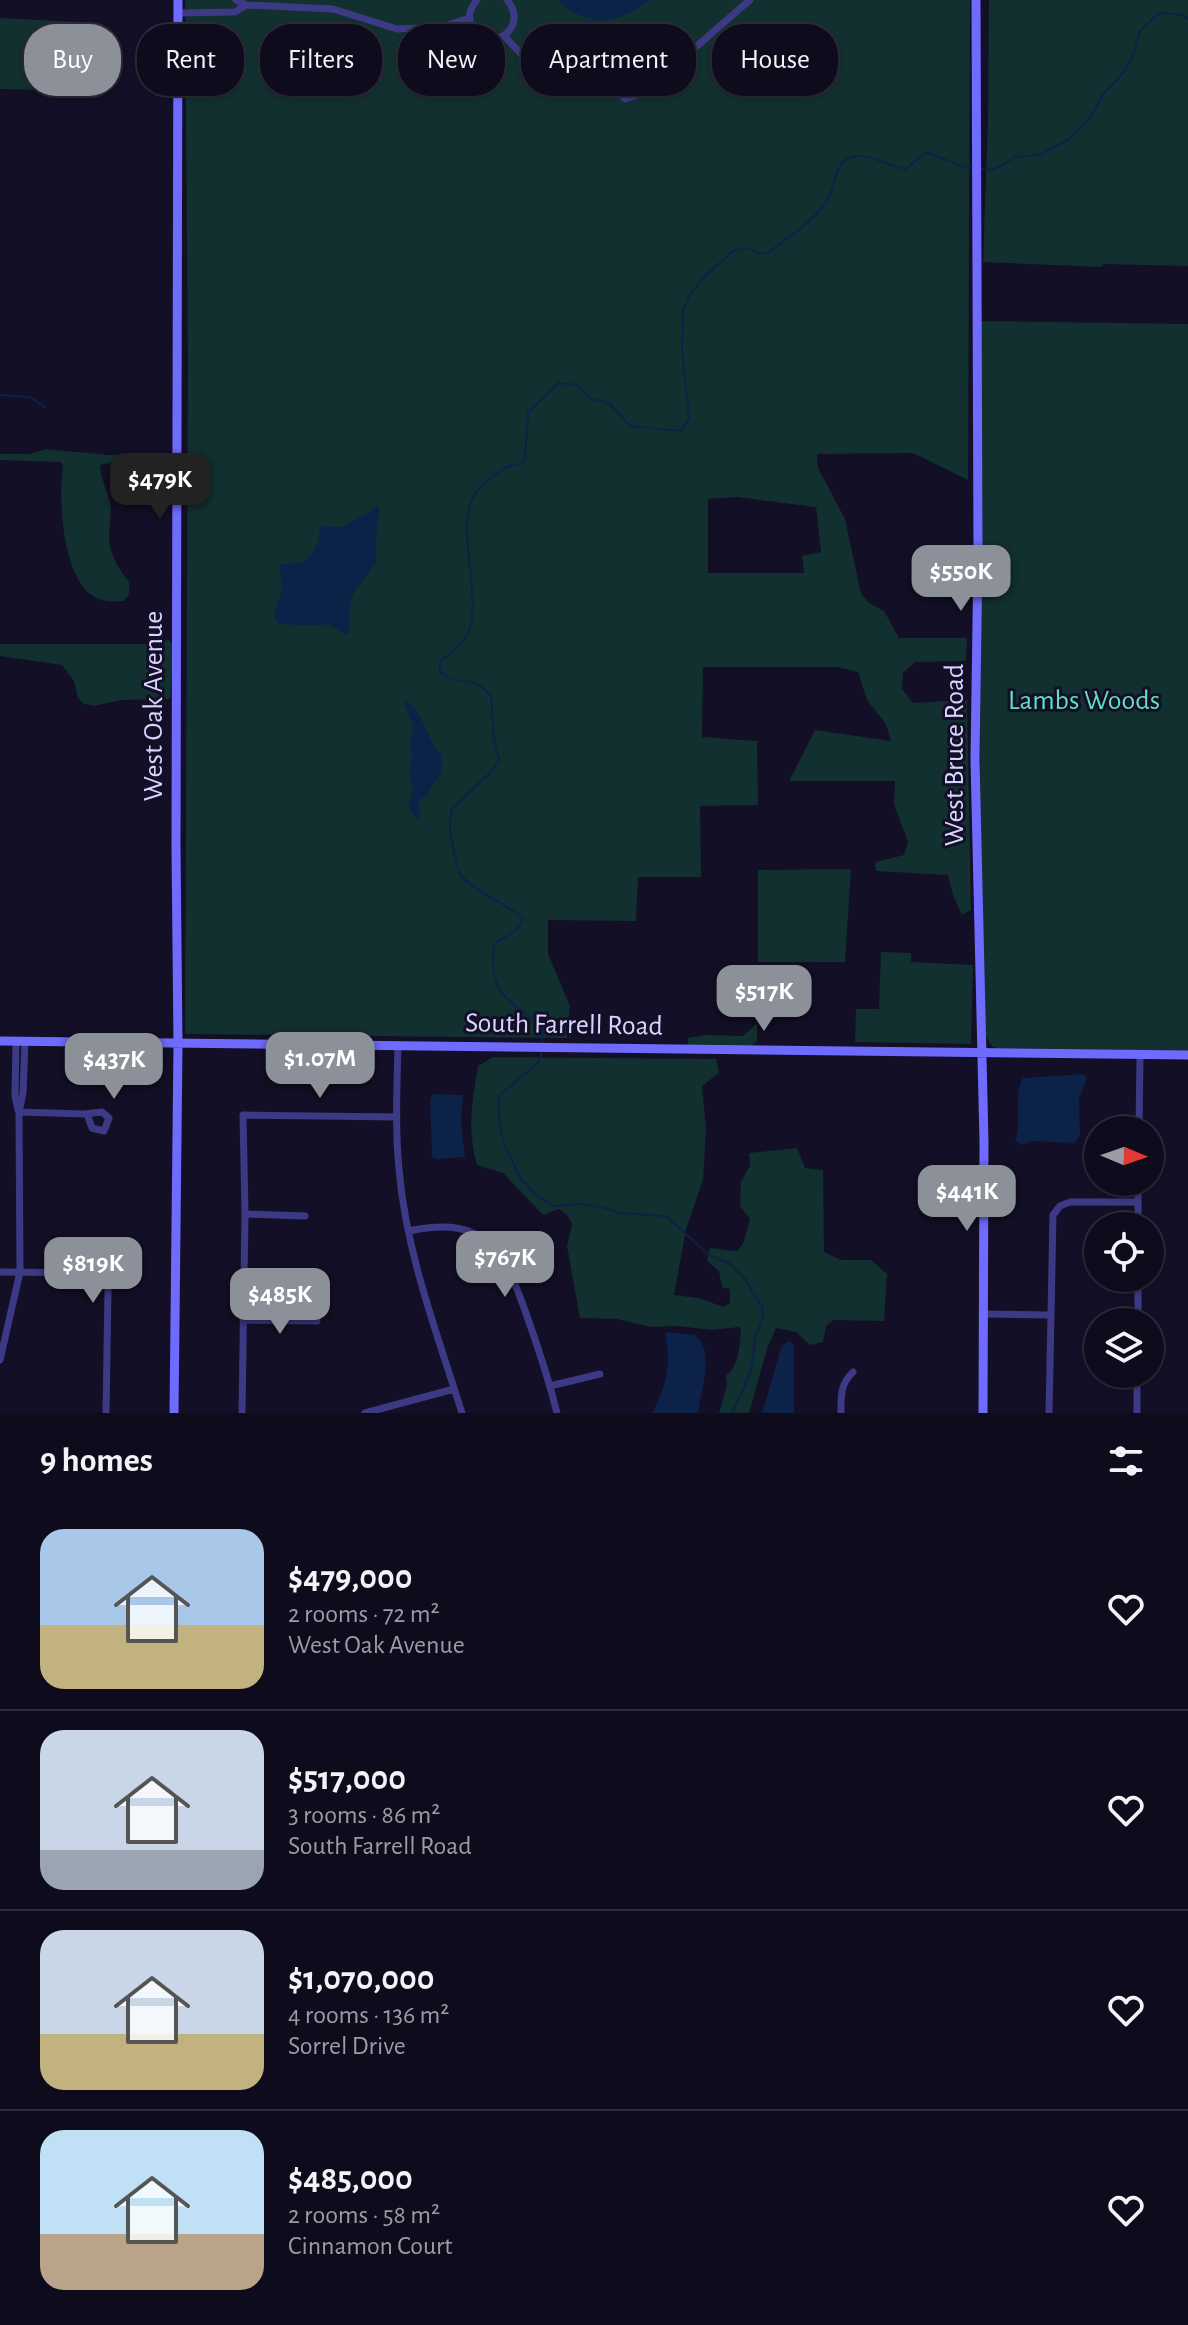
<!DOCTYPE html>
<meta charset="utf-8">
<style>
:root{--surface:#0e0b1c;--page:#1c1929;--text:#f1f3f6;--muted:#9b9ba3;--line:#2e2b3b;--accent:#8c9099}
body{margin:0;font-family:"Alegreya Sans",sans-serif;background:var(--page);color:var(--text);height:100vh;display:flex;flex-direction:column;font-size:30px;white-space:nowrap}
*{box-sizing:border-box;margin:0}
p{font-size:26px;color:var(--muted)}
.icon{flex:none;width:44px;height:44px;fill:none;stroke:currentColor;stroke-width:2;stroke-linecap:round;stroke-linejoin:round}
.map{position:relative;height:1413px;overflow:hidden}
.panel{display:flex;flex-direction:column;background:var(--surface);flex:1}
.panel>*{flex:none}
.guide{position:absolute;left:24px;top:24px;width:1140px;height:72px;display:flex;gap:16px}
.needle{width:52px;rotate:92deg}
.buttons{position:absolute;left:1084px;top:1116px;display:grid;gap:16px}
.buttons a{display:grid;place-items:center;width:80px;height:80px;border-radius:50%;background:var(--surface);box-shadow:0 2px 6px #0004,0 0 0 2px var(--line);font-size:40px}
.price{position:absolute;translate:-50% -68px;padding:0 18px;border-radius:16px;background:var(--accent);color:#fff;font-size:26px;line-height:52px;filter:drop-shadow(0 2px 4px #0008)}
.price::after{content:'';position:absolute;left:50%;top:48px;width:24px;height:18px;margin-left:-12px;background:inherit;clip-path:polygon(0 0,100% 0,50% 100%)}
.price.active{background:#222;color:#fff}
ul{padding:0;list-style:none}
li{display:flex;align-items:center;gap:24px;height:200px;padding:0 40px}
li+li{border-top:2px solid var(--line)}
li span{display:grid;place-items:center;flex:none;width:224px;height:160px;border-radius:24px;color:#555}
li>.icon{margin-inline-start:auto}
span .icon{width:96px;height:96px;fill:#fffc;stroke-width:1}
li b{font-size:34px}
h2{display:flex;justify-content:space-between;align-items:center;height:96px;padding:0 40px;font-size:34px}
.pill{padding:0 28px;border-radius:32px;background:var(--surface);box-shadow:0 2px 6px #0004,0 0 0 2px var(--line);font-size:28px;line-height:72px}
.pill.active{background:var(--accent);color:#fff}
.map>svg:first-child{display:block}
.green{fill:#12302f;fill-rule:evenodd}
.water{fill:#0c2248}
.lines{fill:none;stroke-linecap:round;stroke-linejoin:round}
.stream{stroke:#0c2248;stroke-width:2}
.street{stroke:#3d3a85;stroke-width:7}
.secondary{stroke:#6f6bff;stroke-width:9}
.labels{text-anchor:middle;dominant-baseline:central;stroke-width:6;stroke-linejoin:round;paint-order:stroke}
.park-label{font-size:28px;fill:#5fe0c0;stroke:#130f26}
.street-label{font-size:28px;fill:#d9d4ff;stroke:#130f26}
</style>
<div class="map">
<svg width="1188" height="1413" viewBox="0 0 1188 1413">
<rect width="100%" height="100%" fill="#130f26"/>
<path class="green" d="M185 0H970L968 480 913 453 817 454 818 468 845 519 861 594 869 603 884 611 899 638H967L966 661 915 662 903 673 902 689 913 703 967 700 971 910 962 915 953 895 948 875 876 871 875 862 904 855 908 842 894 804 895 781H789L815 730 891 741 886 724 867 700 858 672 837 667H703L702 737 757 741 758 805 700 806 701 877H638L636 921 548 920V954L570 1006 567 1038 185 1034 188 362ZM737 497 816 507 821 552 802 556 804 573H708V499Z
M989 0H1188V266L1103 264 1102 267 983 262 988 122Z
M0 18 79 22 84 29C77 48 74 59 57 69L54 83 45 90 0 89Z
M981 321 1188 324V1051L997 1048 992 1046 985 1035 980 807Z
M46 449 107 455 172 453V475L170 479C151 448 129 461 100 465 101 481 109 493 111 509 111 517 109 526 109 535 108 551 119 570 129 582V594L124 601C112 602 99 602 89 593 63 572 58 499 63 468L61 462 0 460V454H30Z
M169 640 174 646 170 699 121 700 94 706 84 704 78 698 74 681 62 665 0 656V644H146Z
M851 869 845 962H758V870Z
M881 952 911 953V962L973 965 971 1044 855 1042 856 1009H879Z
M757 1023V1041L751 1046 688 1045V1038L707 1035 743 1036Z
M493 1057 716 1059 719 1073 702 1086 706 1129 703 1180 686 1229 674 1295 698 1298 724 1307 730 1303V1289L722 1287 719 1271 707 1261 710 1248 737 1251 743 1244 750 1219 740 1206 741 1182 750 1165 749 1153 797 1148 805 1168 823 1170 824 1252 841 1260H871L887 1274 884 1321 834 1320 826 1326 823 1342 810 1345 796 1332 776 1328 767 1349 749 1413H719L727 1385 726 1376C739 1365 739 1348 741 1331L739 1327 712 1330 678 1326 651 1327 617 1319 580 1318 567 1246 572 1225 568 1216 559 1209 543 1215 503 1173 477 1165C467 1131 472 1101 478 1066Z"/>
<path class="water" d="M557 0H650C618 24 589 29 557 0Z
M377 505 380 511C377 520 375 553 376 563L354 592 349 607V634H344L328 624C311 627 296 624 279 624L275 620 276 606 282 592 280 565C286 563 292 564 299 563 315 559 320 539 320 526L343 527C354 518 368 516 377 505Z
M406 700C421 712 425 729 433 744 434 748 439 750 441 754 444 762 441 774 438 780L434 782 427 796 419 800 420 819 415 818 408 806 413 788 409 771 412 758 410 741 413 726 404 703Z
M1083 1074 1087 1078 1079 1098 1080 1136 1075 1143 1031 1141 1022 1145 1015 1140C1023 1120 1012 1096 1023 1078Z
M433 1094 463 1095 461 1120 465 1157 437 1159 432 1157 430 1099Z
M668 1332 695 1335C715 1351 701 1391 698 1413H652C666 1386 672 1364 665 1334Z
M790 1341 794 1346V1413H762L782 1345Z"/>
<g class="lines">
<path class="stream" d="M980 169 990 170 999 167 1015 157 1039 155 1068 140 1092 115 1102 95 1124 72 1133 56 1140 31 1159 13 1184 15 1188 19
M0 395 30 397 45 407
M542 1042 543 1030C510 996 488 1000 494 945 505 935 520 933 523 918 508 904 466 889 458 870 455 864 455 853 453 846 450 834 448 821 452 809L493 770 499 760 494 740 491 695C490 695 481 686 480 685 465 678 453 685 440 671V662C449 654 461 645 467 635 485 603 453 523 475 494 482 485 497 471 508 467 515 464 519 466 525 460L528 412 559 383 576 385 592 399 609 403 630 426C641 427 673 432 682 430L689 419 682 349 683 312 688 298 701 280 733 251 749 248 758 253H768C788 237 815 221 828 199 837 185 833 164 851 157 868 152 889 167 906 169L926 152 961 166 974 168
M542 1053 537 1064 501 1094 498 1104 502 1139 520 1178 538 1197 554 1206 579 1204 601 1207 620 1213 666 1216 709 1255 729 1263 745 1279 762 1307 763 1319 756 1334 750 1374 732 1413"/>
<path class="street" d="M236 0 246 5 333 9 397 29 441 27 470 18
M477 0C451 31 501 55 513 24 516 15 513 7 507 0
M178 13 235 12 246 5
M504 35C537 77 594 105 647 81 679 66 722 23 750 0
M615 88 625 99 637 95 638 83
M16 1041 15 1096 18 1110
M398 1045C397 1086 395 1128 399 1169 406 1253 437 1333 462 1413
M19 1112 84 1114 102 1112 109 1118 104 1131 92 1128 87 1114
M1139 1130 1140 1055
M245 1214 305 1216
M1138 1226V1182
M409 1231C488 1214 505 1253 528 1319 539 1350 549 1381 557 1413
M0 1272 95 1273 104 1278 108 1288 106 1413
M985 1314 1050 1315
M243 1320 317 1321
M1138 1322V1278
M0 1360 20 1272 19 1112 23 1093 25 1041
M550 1386 600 1374
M242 1413 245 1214 243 1115 397 1117
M365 1413 454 1389
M841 1413C841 1397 840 1384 853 1372
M1049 1413 1053 1215 1060 1206 1070 1202H1138
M1137 1413V1374"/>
<path class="secondary" d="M976 0 978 555 975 760 984 1142 983 1413
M0 1041 1188 1055
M174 1413 178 1043 176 847 178 0"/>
</g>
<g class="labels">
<g class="park-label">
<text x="1084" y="701">Lambs Woods</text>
</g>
<g class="street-label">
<text transform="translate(154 706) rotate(-90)">West Oak Avenue</text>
<text transform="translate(955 755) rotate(-90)">West Bruce Road</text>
<text transform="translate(564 1025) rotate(1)">South Farrell Road</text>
</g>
</g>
</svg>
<div class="buttons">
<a><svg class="needle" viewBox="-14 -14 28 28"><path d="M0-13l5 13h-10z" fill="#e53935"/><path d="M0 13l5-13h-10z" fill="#9b9ba3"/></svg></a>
<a><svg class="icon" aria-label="locate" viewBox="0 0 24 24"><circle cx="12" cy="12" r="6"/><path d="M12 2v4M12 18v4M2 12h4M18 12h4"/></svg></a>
<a><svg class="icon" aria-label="layers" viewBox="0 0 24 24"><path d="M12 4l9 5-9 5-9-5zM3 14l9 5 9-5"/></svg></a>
</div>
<b class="price active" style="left:160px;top:521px">$479K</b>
<b class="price" style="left:961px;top:613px">$550K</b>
<b class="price" style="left:764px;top:1033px">$517K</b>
<b class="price" style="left:320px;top:1100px">$1.07M</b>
<b class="price" style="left:114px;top:1101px">$437K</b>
<b class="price" style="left:967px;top:1233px">$441K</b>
<b class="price" style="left:505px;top:1299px">$767K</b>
<b class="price" style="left:93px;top:1305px">$819K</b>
<b class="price" style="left:280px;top:1336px">$485K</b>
<div class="guide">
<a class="pill active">Buy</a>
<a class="pill">Rent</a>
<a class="pill">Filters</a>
<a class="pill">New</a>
<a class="pill">Apartment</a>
<a class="pill">House</a>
</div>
</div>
<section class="panel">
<h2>9 homes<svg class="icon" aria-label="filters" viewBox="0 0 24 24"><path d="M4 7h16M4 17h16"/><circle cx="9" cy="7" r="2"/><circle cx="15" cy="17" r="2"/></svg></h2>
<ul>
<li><span style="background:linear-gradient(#a9c7e8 60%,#c2b280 0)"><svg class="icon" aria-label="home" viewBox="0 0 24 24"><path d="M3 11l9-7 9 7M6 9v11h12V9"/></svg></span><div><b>$479,000</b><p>2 rooms · 72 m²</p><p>West Oak Avenue</p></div><svg class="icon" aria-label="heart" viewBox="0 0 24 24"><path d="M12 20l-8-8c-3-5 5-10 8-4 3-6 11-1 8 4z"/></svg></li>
<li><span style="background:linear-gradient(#c9d6e8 75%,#9aa5b1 0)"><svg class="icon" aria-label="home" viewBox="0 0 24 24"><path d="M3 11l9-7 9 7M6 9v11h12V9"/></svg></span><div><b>$517,000</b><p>3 rooms · 86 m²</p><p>South Farrell Road</p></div><svg class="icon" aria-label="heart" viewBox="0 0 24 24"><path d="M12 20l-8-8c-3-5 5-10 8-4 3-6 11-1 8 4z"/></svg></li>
<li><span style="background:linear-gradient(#c9d6e8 65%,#c2b280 0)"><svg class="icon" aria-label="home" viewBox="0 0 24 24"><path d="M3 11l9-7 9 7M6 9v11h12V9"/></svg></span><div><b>$1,070,000</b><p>4 rooms · 136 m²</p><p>Sorrel Drive</p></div><svg class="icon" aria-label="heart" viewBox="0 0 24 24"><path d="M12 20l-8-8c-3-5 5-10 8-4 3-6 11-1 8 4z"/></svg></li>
<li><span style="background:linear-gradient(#bfe0f5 65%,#b9a48a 0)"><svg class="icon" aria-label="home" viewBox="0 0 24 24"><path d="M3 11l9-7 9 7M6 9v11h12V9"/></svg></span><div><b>$485,000</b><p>2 rooms · 58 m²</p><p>Cinnamon Court</p></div><svg class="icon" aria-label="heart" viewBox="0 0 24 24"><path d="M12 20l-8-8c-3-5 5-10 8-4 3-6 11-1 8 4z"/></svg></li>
</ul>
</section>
